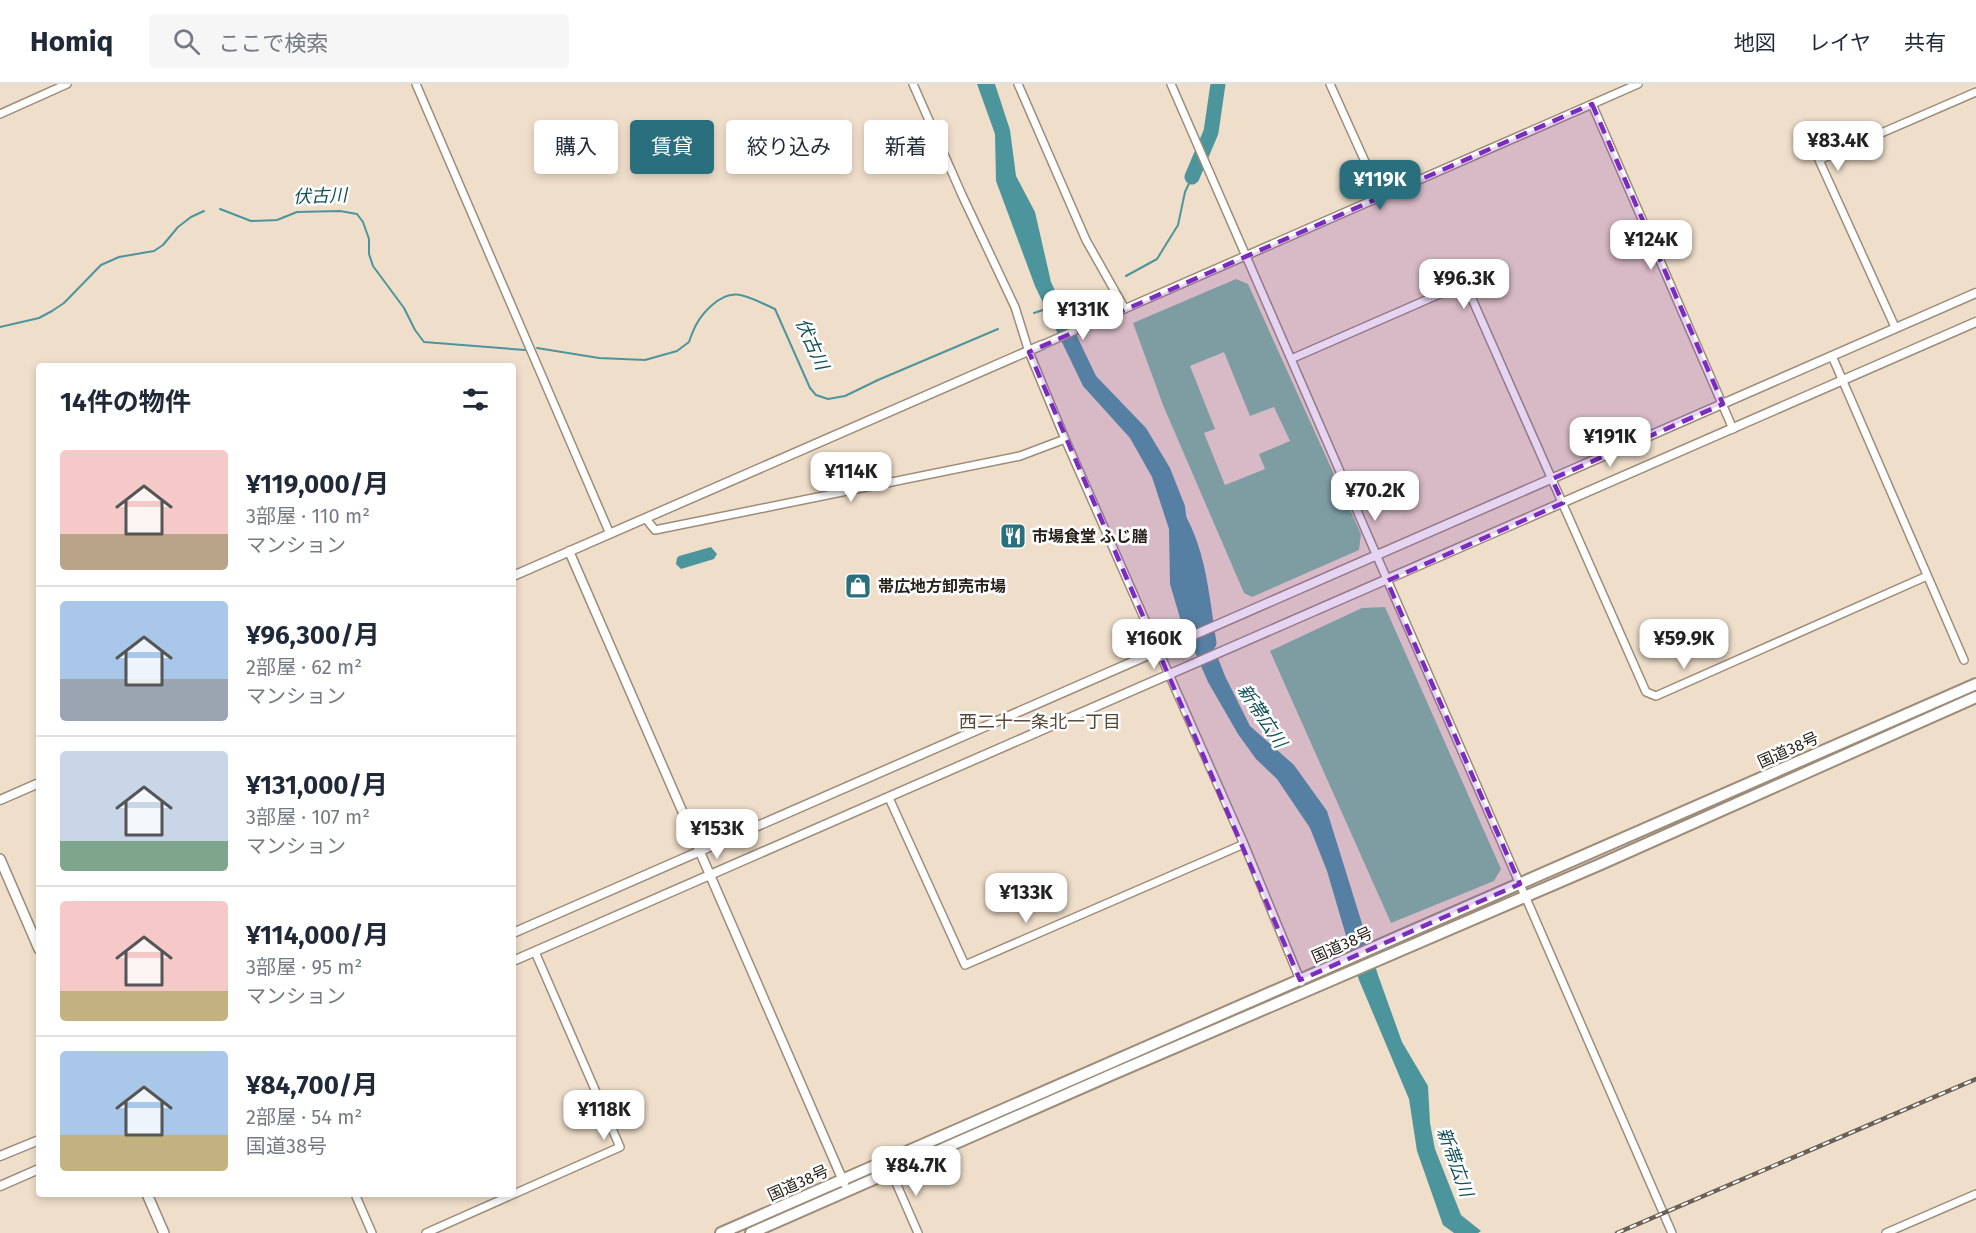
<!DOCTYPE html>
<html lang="ja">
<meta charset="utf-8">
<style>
:root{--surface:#fff;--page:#f6f6f7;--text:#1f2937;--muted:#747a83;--line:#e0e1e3;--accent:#2a6f7e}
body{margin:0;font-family:"Fira Sans","Noto Sans JP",sans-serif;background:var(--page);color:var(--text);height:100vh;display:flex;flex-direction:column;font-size:22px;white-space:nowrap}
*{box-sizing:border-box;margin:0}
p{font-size:20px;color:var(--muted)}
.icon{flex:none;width:33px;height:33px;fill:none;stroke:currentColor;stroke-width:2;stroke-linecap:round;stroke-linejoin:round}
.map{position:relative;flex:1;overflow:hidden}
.sheet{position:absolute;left:36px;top:279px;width:480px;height:834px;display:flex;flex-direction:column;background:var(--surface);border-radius:6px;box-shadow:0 3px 9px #0003}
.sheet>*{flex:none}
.top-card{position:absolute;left:534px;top:36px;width:570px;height:54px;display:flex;gap:12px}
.price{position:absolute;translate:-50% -51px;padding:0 14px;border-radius:12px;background:#fff;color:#222;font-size:20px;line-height:39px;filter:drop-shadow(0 2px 3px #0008)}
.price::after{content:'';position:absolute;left:50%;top:36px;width:18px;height:14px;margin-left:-9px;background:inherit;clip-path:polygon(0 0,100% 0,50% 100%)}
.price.on{background:var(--accent);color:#fff}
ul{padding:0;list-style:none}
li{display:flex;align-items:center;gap:18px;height:150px;padding:0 24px}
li+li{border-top:2px solid var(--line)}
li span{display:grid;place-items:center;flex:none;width:168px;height:120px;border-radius:6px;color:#555}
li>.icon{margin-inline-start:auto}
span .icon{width:72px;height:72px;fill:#fffc;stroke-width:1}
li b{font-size:26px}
h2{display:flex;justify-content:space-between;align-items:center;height:72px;padding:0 24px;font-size:26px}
.pill{padding:0 21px;border-radius:6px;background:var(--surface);box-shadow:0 3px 9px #0003;font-size:21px;line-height:54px}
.pill.on{background:var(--accent);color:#fff}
header{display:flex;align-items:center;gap:36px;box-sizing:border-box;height:84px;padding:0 30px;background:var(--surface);border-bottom:2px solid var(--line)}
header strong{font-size:28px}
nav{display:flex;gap:33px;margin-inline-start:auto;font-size:21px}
.search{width:420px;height:54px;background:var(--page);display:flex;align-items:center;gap:15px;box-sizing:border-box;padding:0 21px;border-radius:6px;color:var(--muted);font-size:22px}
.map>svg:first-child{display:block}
.forest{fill:#7fb99d;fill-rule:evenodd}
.water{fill:#4d959d}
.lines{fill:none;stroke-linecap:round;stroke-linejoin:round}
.stream{stroke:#4d959d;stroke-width:2}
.river{stroke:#4d959d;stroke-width:15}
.minor-casing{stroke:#9c8c79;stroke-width:10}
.tertiary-casing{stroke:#9c8c79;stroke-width:11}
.secondary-casing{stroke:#9c8c79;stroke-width:12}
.trunk-casing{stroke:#9c8c79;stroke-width:14}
.minor{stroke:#fff;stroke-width:7}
.tertiary{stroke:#fff;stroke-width:8}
.secondary{stroke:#fff;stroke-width:9}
.trunk{stroke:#fff;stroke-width:10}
.rail-casing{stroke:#6b6055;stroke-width:4.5}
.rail{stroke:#fff;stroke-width:2;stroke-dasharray:7;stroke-linecap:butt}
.marked{fill:#7b2cbf;fill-opacity:0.2;stroke:#7b2cbf;stroke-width:4.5;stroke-dasharray:12 8;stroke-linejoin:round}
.labels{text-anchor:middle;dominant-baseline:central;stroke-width:5;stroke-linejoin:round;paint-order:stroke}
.poi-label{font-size:16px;font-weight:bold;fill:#28211a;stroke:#fff;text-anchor:start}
.street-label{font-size:16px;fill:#28211a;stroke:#fff}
.water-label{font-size:18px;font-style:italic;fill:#115157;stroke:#fff}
.neighbourhood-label{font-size:18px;fill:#564837;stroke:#fff}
</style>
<header>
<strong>Homiq</strong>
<div class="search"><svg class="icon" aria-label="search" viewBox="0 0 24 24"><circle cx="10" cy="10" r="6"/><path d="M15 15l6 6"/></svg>ここで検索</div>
<nav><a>地図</a><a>レイヤ</a><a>共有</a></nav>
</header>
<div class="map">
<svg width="1976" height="1149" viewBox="0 0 1976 1149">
<rect width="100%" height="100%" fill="#efdeca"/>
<path class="forest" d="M1236 195 1248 200 1361 450 1359 466 1252 513 1244 509 1163 321 1133 239ZM1224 268 1250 332 1274 323 1290 357 1259 370 1265 385 1225 401 1204 349 1215 345 1190 282Z
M1385 523 1501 785 1494 797 1391 839 1270 567 1362 524Z"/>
<path class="water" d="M977 0H995L1010 46 1016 92 1035 128 1051 198 1096 292 1146 344 1170 384 1185 422 1197 520 1225 592 1250 642 1294 681 1327 727 1378 891 1402 958 1428 1002 1430 1039 1435 1065 1461 1131 1481 1147 1478 1149H1454L1443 1141 1417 1067 1409 1015 1359 896 1327 787 1310 744 1277 695 1256 675 1238 650 1208 598 1180 534 1170 500 1169 445 1152 393 1130 354 1083 302 1035 202 996 97 995 50Z
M711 463 717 470 714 475 681 485 676 480 677 474 679 472Z"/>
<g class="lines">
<path class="stream" d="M220 125 251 137 277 136 297 128 340 127 357 130 363 138 369 155V170L373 182 404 224 415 246 424 258 525 266
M1126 192 1157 175 1178 141 1185 108 1192 93
M1061 221 1075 216
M1034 229 1046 225
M0 243 39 234 52 227 64 219 101 181 119 173 154 167 163 161 178 143 191 133 204 127
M537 264 599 274 645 276 677 267 689 258C694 243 699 233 711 222 734 200 749 214 775 225L810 304 816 311 828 315 845 312 878 296 998 245"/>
<path class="river" d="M1192 93 1211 48 1218 0
M1179 435C1200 474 1202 517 1209 559"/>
<defs>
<path id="minor" d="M416 0 610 450
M913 0 962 111 1015 223 1029 268 1065 355 1244 760 1301 898
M1018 0 1086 156 1125 225
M1171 0 1672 1149
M1330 0 1381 113
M1592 20 1733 345
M0 30 67 0
M1895 243 1819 76 1976 8
M1042 261 1638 0
M1832 272 1964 576
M1291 275 1465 199 1646 608 1656 612 1927 492
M646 435 655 446 1020 372 1065 355
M889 714 965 881 1244 760
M890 1085 918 1149
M355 1110 372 1149
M426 1149 620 1063 535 868
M1886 1149 1976 1110"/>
<path id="tertiary" d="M569 467 844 1099
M513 492 1042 261
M0 716 39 699
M513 849 1976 209
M513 877 1976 238
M0 1072 39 1056
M0 1102 39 1085"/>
<path id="secondary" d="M0 775 39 865
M147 1110 164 1149"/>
<path id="trunk" d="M721 1149 1976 600
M751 1149 1113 990 1601 780 1976 613"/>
</defs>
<use href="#minor" class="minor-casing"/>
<use href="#tertiary" class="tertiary-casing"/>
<use href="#secondary" class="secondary-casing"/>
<use href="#trunk" class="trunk-casing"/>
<use href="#minor" class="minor"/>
<use href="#tertiary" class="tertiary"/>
<use href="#secondary" class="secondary"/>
<use href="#trunk" class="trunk"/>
<defs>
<path id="rail" d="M1617 1149 1976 995"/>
</defs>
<use href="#rail" class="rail-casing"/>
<use href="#rail" class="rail"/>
</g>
<path class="marked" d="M1592 20 1723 320 1552 395 1563 419 1387 497 1520 800 1300 896 1029 268Z"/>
<defs>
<symbol id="restaurant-square" viewBox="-11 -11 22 22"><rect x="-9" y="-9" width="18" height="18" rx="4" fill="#2a6f7e" stroke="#fff"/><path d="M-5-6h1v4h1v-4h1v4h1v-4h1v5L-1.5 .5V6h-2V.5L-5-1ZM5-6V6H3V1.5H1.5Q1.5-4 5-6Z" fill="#fff"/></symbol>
<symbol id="shop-square" viewBox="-11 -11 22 22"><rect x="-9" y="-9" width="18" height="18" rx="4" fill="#2a6f7e" stroke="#fff"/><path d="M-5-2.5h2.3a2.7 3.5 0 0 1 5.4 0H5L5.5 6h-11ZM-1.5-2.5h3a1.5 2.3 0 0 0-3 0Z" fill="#fff"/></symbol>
</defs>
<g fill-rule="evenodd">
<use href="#restaurant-square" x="998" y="437" width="30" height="30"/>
<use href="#shop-square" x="843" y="487" width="30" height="30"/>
</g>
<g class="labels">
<g class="poi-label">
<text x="1032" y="452">市場食堂 ふじ膳</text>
<text x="878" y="502">帯広地方卸売市場</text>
</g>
<g class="street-label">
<text transform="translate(1788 666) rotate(-24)">国道38号</text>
<text transform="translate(1342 861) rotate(-24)">国道38号</text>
<text transform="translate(798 1099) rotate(-24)">国道38号</text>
</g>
<g class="water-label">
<text transform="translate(320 112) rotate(-2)">伏古川</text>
<text transform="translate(812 260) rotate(66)">伏古川</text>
<text transform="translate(1262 632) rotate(56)">新帯広川</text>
<text transform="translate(1455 1078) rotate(70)">新帯広川</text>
</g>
<g class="neighbourhood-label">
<text x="1040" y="638">西二十一条北一丁目</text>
</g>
</g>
</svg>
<b class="price" style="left:1838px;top:88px">¥83.4K</b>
<b class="price on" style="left:1380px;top:127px">¥119K</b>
<b class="price" style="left:1651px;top:187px">¥124K</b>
<b class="price" style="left:1464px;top:226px">¥96.3K</b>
<b class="price" style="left:1083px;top:257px">¥131K</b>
<b class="price" style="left:1610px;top:384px">¥191K</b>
<b class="price" style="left:851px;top:419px">¥114K</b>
<b class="price" style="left:1375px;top:438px">¥70.2K</b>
<b class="price" style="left:1154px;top:586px">¥160K</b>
<b class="price" style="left:1684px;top:586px">¥59.9K</b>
<b class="price" style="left:717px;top:776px">¥153K</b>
<b class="price" style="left:1026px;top:840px">¥133K</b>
<b class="price" style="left:604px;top:1057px">¥118K</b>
<b class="price" style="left:916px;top:1113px">¥84.7K</b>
<div class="top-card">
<a class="pill">購入</a>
<a class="pill on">賃貸</a>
<a class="pill">絞り込み</a>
<a class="pill">新着</a>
</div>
<section class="sheet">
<h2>14件の物件<svg class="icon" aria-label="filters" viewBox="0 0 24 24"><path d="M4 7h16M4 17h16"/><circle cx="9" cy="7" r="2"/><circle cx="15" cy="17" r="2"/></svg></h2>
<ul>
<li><span style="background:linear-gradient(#f6c9c9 70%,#b9a48a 0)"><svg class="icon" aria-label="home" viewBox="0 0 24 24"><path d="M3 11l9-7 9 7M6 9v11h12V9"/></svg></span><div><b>¥119,000/月</b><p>3部屋 · 110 m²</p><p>マンション</p></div></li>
<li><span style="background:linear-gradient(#a9c7e8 65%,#9aa5b1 0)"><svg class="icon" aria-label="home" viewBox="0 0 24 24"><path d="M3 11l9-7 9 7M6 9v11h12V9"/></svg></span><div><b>¥96,300/月</b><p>2部屋 · 62 m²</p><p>マンション</p></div></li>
<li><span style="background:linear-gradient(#c9d6e8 75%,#7fa58c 0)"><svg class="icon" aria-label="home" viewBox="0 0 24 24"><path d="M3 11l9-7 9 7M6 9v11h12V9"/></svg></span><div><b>¥131,000/月</b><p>3部屋 · 107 m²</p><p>マンション</p></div></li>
<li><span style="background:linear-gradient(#f6c9c9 75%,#c2b280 0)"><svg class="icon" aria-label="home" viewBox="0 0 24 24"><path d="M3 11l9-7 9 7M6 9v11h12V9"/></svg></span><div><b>¥114,000/月</b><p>3部屋 · 95 m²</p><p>マンション</p></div></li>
<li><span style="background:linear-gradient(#a9c7e8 70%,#c2b280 0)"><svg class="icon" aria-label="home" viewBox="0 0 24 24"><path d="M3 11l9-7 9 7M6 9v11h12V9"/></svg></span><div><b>¥84,700/月</b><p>2部屋 · 54 m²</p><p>国道38号</p></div></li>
</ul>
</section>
</div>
